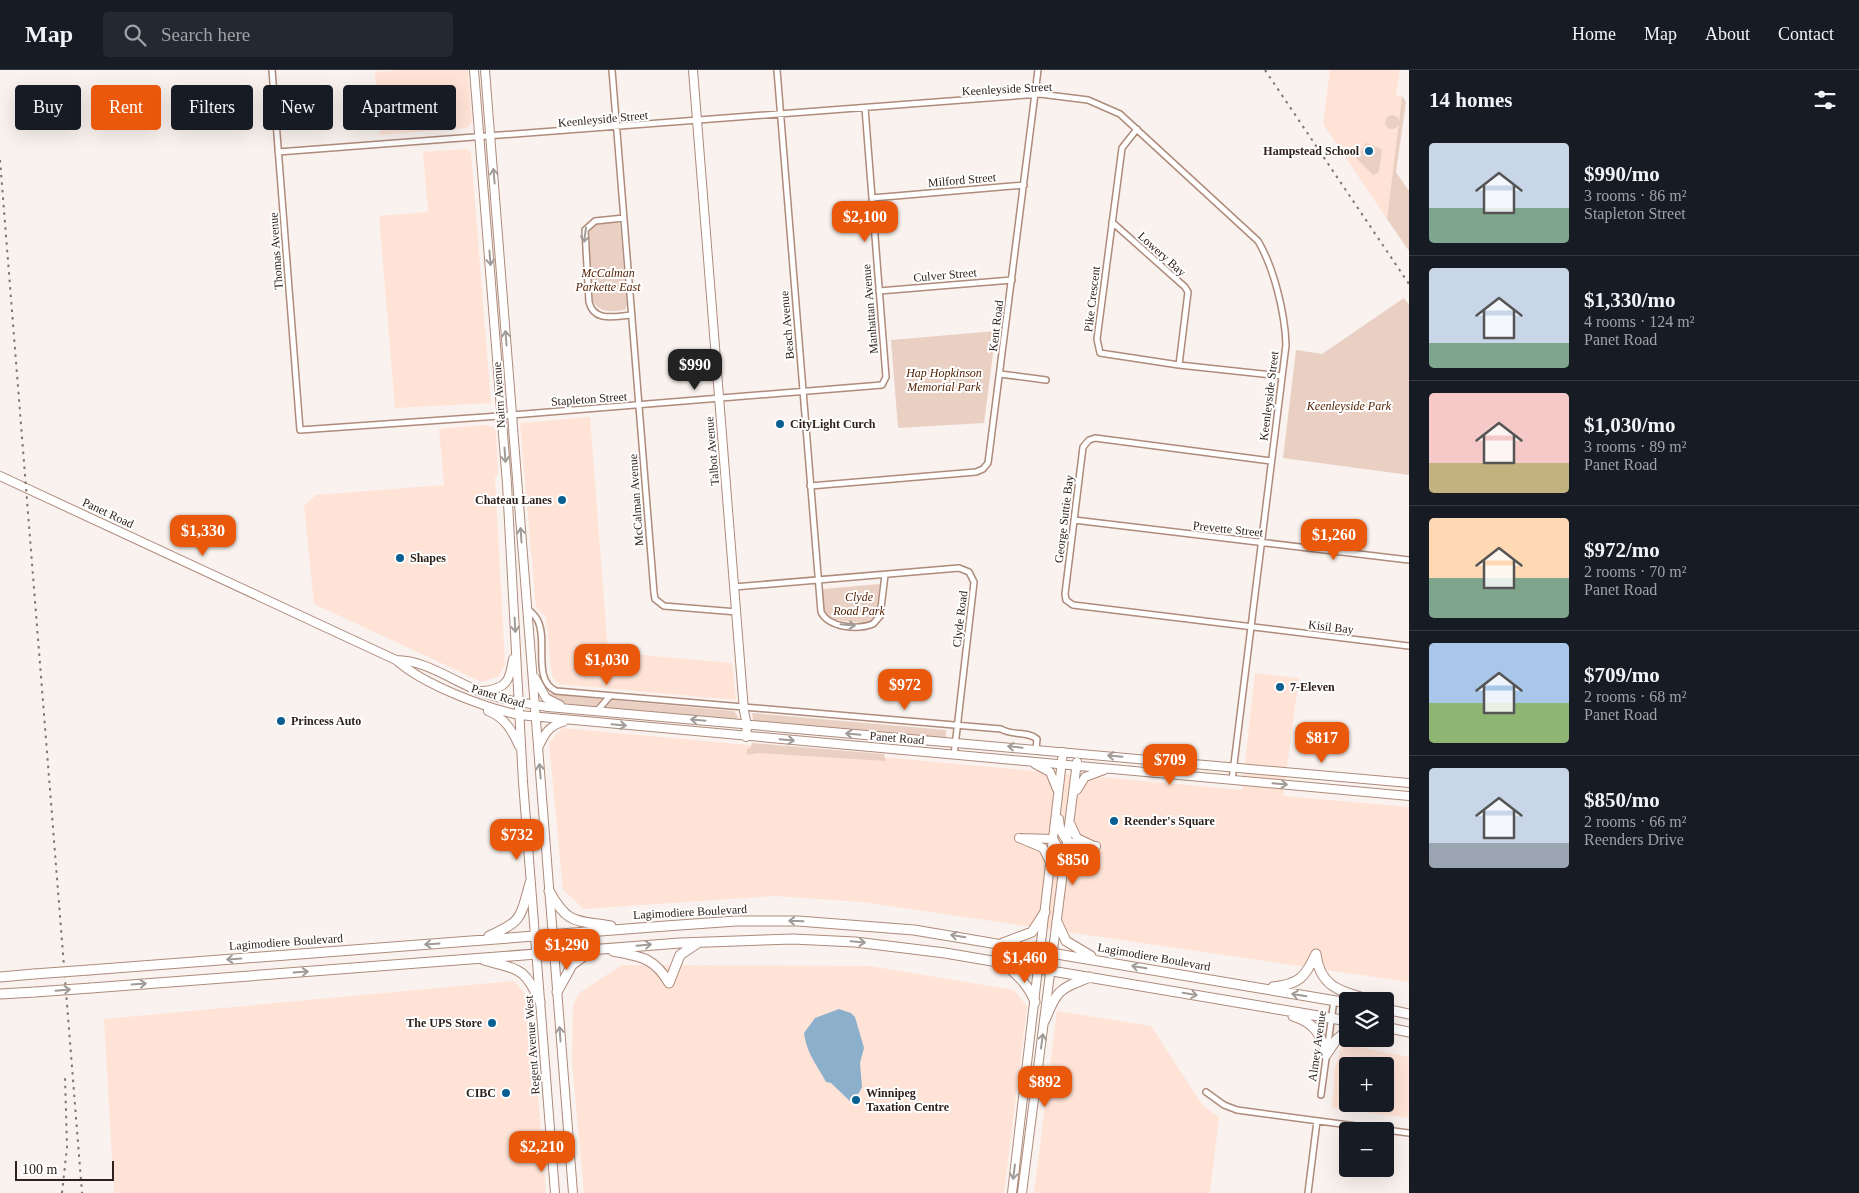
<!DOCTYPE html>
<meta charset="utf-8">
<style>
:root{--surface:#171b24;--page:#242831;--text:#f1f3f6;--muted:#9ea1a6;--line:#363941;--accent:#ea580c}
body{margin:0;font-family:"Times New Roman",serif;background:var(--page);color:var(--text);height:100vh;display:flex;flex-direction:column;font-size:19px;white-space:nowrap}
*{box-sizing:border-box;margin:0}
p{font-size:16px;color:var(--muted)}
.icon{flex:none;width:28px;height:28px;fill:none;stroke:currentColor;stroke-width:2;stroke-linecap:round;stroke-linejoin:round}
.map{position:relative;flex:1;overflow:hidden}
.side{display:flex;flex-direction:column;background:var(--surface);width:450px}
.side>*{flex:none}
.hud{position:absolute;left:15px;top:15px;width:475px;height:45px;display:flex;gap:10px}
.buttons{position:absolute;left:1339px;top:922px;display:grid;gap:10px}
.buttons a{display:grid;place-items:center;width:55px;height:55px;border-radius:5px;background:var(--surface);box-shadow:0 5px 20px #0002;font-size:25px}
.scale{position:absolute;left:15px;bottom:12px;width:99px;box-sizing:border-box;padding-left:5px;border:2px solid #2f211b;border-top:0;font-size:14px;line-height:18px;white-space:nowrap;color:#2f211b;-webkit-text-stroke:4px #fff;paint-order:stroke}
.price{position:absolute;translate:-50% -42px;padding:0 11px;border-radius:10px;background:var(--accent);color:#fff;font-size:16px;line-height:32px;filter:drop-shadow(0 1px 2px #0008)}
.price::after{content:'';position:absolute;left:50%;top:30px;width:15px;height:11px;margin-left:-8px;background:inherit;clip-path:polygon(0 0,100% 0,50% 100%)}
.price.active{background:#222;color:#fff}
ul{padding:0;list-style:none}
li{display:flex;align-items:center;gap:15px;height:125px;padding:0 20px}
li+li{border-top:1px solid var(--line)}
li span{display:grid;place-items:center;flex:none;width:140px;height:100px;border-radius:5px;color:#555}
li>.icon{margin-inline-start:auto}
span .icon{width:60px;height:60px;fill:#fffc;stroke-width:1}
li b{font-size:21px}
h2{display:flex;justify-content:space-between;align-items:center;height:60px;padding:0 20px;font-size:21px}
.tag{padding:0 18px;border-radius:5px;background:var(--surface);box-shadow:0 5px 20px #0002;font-size:18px;line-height:45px}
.tag.active{background:var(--accent);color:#fff}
header{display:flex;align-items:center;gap:30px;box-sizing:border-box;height:70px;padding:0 25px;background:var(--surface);border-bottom:1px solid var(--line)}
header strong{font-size:24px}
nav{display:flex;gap:28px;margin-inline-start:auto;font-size:18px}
.search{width:350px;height:45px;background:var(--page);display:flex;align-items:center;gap:12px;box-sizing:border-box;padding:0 18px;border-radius:5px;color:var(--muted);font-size:19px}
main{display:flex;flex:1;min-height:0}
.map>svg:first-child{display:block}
.built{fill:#ffe3d6;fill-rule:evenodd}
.green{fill:#ead0c3}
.water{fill:#8cafcb}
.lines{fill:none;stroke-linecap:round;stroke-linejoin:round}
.street-casing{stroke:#ae8b7b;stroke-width:8}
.secondary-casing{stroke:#ae8b7b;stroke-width:10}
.primary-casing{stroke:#ae8b7b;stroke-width:11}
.street{stroke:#fff;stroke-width:5}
.secondary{stroke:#fff;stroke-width:8}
.primary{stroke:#fff;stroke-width:9}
.rail{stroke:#7f746f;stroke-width:2;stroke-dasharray:2.5 5;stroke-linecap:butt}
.primary-bridge-casing{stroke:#ae8b7b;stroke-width:11;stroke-linecap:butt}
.primary-bridge{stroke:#fff;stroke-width:9}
.oneway{stroke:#a19b98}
.poi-dot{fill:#0a5f91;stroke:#fff;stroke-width:2}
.labels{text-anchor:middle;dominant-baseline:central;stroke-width:4;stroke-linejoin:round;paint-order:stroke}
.street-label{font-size:12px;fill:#2f211b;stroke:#fff}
.poi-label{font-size:12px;font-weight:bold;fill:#2f211b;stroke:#fff;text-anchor:start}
.park-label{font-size:12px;font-style:italic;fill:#562204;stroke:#fff}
</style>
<header>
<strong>Map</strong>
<div class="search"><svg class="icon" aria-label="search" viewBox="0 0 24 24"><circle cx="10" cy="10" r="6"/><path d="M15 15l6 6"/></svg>Search here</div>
<nav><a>Home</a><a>Map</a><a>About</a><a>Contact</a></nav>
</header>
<main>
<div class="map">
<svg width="1409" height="1123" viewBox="0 0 1409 1123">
<rect width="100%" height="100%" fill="#f9f2ee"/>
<path class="built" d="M399 0H468L472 52 467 58 380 65 375 2Z
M1330 0H1400L1396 25 1402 26 1387 149 1323 54Z
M466 79 471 82 491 333 395 338 379 146 428 142 423 82Z
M590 347 608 582 732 593 736 630 559 614 552 607 546 547 536 538 520 353Z
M485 355 493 357 496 362 498 404 495 407 505 594 499 606 482 612 314 534 304 436 316 425 444 415 439 359Z
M1255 603 1299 608 1283 726 1409 737V912L862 832 774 826 584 839 563 820 549 673 562 658 1242 720Z
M622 895 870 896 1014 920 1027 937 1004 1123H584L572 992 573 936 579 923Z
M514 911 530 929 546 1123H114L104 949Z
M1057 941 1151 956 1203 1036 1219 1047 1210 1123H1034Z
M1343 974 1409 987V1048L1332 1038 1335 998ZM1348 996H1385V1034H1348Z"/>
<path class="green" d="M1402 26 1406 32 1396 102 1409 121V181L1387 149Z
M1385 52a7 7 0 1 1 14 0a7 7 0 1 1-14 0Z
M1366 73 1382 79 1379 102 1373 105 1356 88Z
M616 151 620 154 627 235 625 240C612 241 600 244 593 231L588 165C593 151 602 152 616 151Z
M1404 228 1409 235V405L1283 388 1296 280 1322 284Z
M996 261 984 353 898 358 891 270Z
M880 514 876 544 873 550 866 553 833 550 824 542 822 519Z
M549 623 601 629 602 631 594 637C576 636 561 636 547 625Z
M611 630 734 641 738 647 736 650 603 638Z
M752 643 946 660V669L760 652 753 650Z
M752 673 884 684 886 691 759 683 747 685V679L751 677Z"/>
<path class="water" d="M839 939 851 943 855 947 864 978 860 993 862 1017 853 1034 831 1013 826 1012C816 993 807 984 804 963L815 948Z"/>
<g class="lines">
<defs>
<path id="street" d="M272 0 300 360 512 345 882 315 886 307 865 38
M612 0 654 523 655 529 664 536 737 542
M777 0 821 542C829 558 858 560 873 554L880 546 885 505
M1137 59 1122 78 1097 269 1100 283 1179 295 1282 306
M278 82 1040 24 1088 30 1120 44 1258 171C1274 198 1285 243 1286 275L1232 710
M872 128 1024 115
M624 148 595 151 585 160 589 232C594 253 616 246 632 245
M1112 152 1185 217 1188 222 1179 295
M879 221 1012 210
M1000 304 1046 310
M1271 391 1095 368 1089 370 1083 377 1065 524 1066 530 1073 535 1409 576
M810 416 976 402 983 399 988 393 1038 0
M1074 450 1409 490
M734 517 959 498 969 502 974 512 954 685
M528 539C532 543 536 546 538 551 548 571 532 610 556 621L1001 659C1012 666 1028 661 1037 669L1036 679
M597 641 610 626
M1206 1022 1224 1035 1237 1040 1409 1063
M1321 1025 1334 930
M1308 1123 1317 1051"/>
<path id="secondary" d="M474 0 507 414 523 712 555 1123
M485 0 573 1123
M693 0 744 641 747 655 746 667
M0 406 396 590C424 615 483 637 519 645L1409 726
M396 590C425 590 453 611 479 621 502 630 524 633 548 637L1409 713
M535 608 546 628 560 635
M483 621C507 619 510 610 513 589
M488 641C505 648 512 660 519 676
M538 678C544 665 548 656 563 652
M1035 694 1050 702 1057 719
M1077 720 1085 707 1104 700
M1059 749C1060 773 1075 778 1096 776
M1071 755 1077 768 1092 775
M1019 768 1053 769 1060 781 1059 796
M1019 768 1043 778 1049 790
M551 1082 569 1080
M1012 1123 1063 682
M1022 1123 1077 692"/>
<path id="primary" d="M549 821C568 855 575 850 611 856
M1057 852 1066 871 1091 886
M489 866C523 851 520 848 530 813
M1003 873 1032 862 1045 842
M613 881C641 887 654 887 669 913
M1316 884C1320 920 1345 922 1374 931
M484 890C519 900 525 897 540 932
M1004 893C1017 905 1029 915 1035 932
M89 900 666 856 736 851H798L914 860 1348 933
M0 907 34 904
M669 913 680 885 698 873
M1273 917C1300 914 1305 907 1316 884
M91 918 680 873 793 869 855 872 945 883 1348 951
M557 922 572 895 591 881
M0 924 35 922
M1385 939 1409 944
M1293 946C1314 953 1321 963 1326 985
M1045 950C1057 919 1060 919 1090 907
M1385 957 1409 962
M1326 985 1336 970 1348 960"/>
</defs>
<use href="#street" class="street-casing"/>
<use href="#secondary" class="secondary-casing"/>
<use href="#primary" class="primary-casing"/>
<use href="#street" class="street"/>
<use href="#secondary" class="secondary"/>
<use href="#primary" class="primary"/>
<path class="rail" d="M1265 0 1409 214
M0 90 82 1123
M62 1123 67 1077 65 1006"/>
<defs>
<path id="primary-bridge" d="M34 904 89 900
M35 922 91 918"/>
</defs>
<use href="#primary-bridge" class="primary-bridge-casing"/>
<use href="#primary-bridge" class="primary-bridge"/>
</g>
<defs><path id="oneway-shaft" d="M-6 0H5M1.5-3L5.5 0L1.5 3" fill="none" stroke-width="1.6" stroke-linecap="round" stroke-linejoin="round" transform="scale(1.25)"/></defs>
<g class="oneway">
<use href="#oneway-shaft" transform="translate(494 106) rotate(-95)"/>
<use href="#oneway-shaft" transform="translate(585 165) rotate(98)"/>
<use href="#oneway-shaft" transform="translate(490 188) rotate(86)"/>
<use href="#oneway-shaft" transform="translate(506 268) rotate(-94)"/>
<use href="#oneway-shaft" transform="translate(505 385) rotate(86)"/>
<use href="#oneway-shaft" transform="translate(521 465) rotate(-94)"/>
<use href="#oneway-shaft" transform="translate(515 555) rotate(87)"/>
<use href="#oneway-shaft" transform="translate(848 555) rotate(5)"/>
<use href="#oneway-shaft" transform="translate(698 650) rotate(-175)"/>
<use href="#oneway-shaft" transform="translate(619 655) rotate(5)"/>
<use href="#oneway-shaft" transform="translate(853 664) rotate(-175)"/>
<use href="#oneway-shaft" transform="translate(787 670) rotate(5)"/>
<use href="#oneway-shaft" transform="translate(1015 677) rotate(-174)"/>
<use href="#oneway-shaft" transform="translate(1115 686) rotate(-175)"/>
<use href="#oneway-shaft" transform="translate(540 701) rotate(-95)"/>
<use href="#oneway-shaft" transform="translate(1280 714) rotate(5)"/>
<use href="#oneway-shaft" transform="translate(796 851) rotate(-178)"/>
<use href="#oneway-shaft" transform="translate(958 866) rotate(-171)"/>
<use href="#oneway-shaft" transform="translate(858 872) rotate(5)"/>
<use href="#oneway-shaft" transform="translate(432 874) rotate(176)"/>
<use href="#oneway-shaft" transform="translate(644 875) rotate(-5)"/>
<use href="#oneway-shaft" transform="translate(234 889) rotate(176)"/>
<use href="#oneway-shaft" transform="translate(1139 897) rotate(-170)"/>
<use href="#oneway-shaft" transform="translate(301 902) rotate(-4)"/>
<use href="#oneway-shaft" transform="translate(139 914) rotate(-4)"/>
<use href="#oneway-shaft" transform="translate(63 920) rotate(-5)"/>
<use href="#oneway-shaft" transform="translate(1190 924) rotate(10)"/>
<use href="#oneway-shaft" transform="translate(1299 925) rotate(-170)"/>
<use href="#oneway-shaft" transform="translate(560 964) rotate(-94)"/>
<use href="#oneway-shaft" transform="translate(1042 971) rotate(-82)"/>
<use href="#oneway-shaft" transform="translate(1014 1102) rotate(97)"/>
</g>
<g class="poi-dot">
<circle cx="1369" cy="81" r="5"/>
<circle cx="780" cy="354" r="5"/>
<circle cx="562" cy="430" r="5"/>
<circle cx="400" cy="488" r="5"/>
<circle cx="1280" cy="617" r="5"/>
<circle cx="281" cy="651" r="5"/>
<circle cx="1114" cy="751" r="5"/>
<circle cx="492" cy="953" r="5"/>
<circle cx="506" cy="1023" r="5"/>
<circle cx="856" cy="1030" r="5"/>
</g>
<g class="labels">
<g class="street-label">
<text transform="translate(1007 19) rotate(-3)">Keenleyside Street</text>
<text transform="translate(603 49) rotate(-5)">Keenleyside Street</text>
<text transform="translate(962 110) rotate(-5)">Milford Street</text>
<text transform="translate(276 181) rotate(-94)">Thomas Avenue</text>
<text transform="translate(1162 184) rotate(42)">Lowery Bay</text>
<text transform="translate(945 205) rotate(-5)">Culver Street</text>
<text transform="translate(1092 229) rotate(-83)">Pike Crescent</text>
<text transform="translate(870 239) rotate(-95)">Manhattan Avenue</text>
<text transform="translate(787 255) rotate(-95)">Beach Avenue</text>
<text transform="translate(996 256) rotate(-83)">Kent Road</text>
<text transform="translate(499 325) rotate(-94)">Nairn Avenue</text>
<text transform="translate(1269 326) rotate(-83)">Keenleyside Street</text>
<text transform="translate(589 329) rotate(-4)">Stapleton Street</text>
<text transform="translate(712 381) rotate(-95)">Talbot Avenue</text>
<text transform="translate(636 430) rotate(-94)">McCalman Avenue</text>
<text transform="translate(108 443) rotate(25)">Panet Road</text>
<text transform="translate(1064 449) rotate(-83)">George Suttie Bay</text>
<text transform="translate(1228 459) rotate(6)">Prevette Street</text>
<text transform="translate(960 549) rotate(-83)">Clyde Road</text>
<text transform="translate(1331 557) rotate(7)">Kisil Bay</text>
<text transform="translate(498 626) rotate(17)">Panet Road</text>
<text transform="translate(897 668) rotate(5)">Panet Road</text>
<text transform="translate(690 842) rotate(-3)">Lagimodiere Boulevard</text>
<text transform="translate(286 872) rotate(-4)">Lagimodiere Boulevard</text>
<text transform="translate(1154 887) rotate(10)">Lagimodiere Boulevard</text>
<text transform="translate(532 975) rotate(-94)">Regent Avenue West</text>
<text transform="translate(1317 976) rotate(-82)">Almey Avenue</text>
</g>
<g class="poi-label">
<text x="1359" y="81" text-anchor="end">Hampstead School</text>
<text x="790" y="354">CityLight Curch</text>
<text x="552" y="430" text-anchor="end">Chateau Lanes</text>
<text x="410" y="488">Shapes</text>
<text x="1290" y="617">7-Eleven</text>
<text x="291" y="651">Princess Auto</text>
<text x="1124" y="751">Reender's Square</text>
<text x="482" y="953" text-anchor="end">The UPS Store</text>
<text x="496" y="1023" text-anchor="end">CIBC</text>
<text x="866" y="1023">Winnipeg<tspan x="866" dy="14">Taxation Centre</tspan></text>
</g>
<g class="park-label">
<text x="608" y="203">McCalman<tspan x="608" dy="14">Parkette East</tspan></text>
<text x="944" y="303">Hap Hopkinson<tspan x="944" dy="14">Memorial Park</tspan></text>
<text x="1349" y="336">Keenleyside Park</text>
<text x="859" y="527">Clyde<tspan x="859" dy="14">Road Park</tspan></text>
</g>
</g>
</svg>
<div class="buttons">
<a><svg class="icon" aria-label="layers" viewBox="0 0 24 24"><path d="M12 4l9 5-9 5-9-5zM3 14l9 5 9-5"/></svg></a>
<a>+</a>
<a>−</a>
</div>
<div class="scale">100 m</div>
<b class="price" style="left:865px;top:173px">$2,100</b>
<b class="price active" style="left:695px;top:321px">$990</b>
<b class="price" style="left:203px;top:487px">$1,330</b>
<b class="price" style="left:1334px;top:491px">$1,260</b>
<b class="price" style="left:607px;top:616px">$1,030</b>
<b class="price" style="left:905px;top:641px">$972</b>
<b class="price" style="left:1322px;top:694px">$817</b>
<b class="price" style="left:1170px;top:716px">$709</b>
<b class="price" style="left:517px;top:791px">$732</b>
<b class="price" style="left:1073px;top:816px">$850</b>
<b class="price" style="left:567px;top:901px">$1,290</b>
<b class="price" style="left:1025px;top:914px">$1,460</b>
<b class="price" style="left:1045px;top:1038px">$892</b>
<b class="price" style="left:542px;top:1103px">$2,210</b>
<div class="hud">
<a class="tag">Buy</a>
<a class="tag active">Rent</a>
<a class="tag">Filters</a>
<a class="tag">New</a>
<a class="tag">Apartment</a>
</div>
</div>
<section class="side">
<h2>14 homes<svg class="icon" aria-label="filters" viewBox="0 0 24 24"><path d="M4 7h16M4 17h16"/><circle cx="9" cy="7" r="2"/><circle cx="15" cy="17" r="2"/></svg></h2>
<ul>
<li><span style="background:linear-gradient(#c9d6e8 65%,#7fa58c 0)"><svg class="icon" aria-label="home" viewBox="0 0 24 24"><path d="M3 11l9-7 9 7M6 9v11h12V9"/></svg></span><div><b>$990/mo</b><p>3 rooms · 86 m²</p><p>Stapleton Street</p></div></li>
<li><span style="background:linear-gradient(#c9d6e8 75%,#7fa58c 0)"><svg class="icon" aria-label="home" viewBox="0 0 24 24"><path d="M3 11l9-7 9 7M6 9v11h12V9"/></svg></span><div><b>$1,330/mo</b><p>4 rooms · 124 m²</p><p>Panet Road</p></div></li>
<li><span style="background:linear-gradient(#f6c9c9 70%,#c2b280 0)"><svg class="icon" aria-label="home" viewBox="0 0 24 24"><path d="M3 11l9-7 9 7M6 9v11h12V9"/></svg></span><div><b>$1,030/mo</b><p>3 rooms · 89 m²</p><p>Panet Road</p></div></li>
<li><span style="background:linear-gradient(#ffd9b3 60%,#7fa58c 0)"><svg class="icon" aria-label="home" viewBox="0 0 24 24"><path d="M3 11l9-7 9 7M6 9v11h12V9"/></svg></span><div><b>$972/mo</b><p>2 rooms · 70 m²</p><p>Panet Road</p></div></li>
<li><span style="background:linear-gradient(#a9c7e8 60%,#8fb573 0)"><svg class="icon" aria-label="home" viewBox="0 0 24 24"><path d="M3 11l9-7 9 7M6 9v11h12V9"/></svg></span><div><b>$709/mo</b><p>2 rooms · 68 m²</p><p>Panet Road</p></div></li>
<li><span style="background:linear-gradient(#c9d6e8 75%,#9aa5b1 0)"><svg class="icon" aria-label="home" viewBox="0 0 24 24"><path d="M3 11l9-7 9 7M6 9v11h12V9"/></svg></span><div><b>$850/mo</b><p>2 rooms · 66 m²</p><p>Reenders Drive</p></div></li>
</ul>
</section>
</main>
